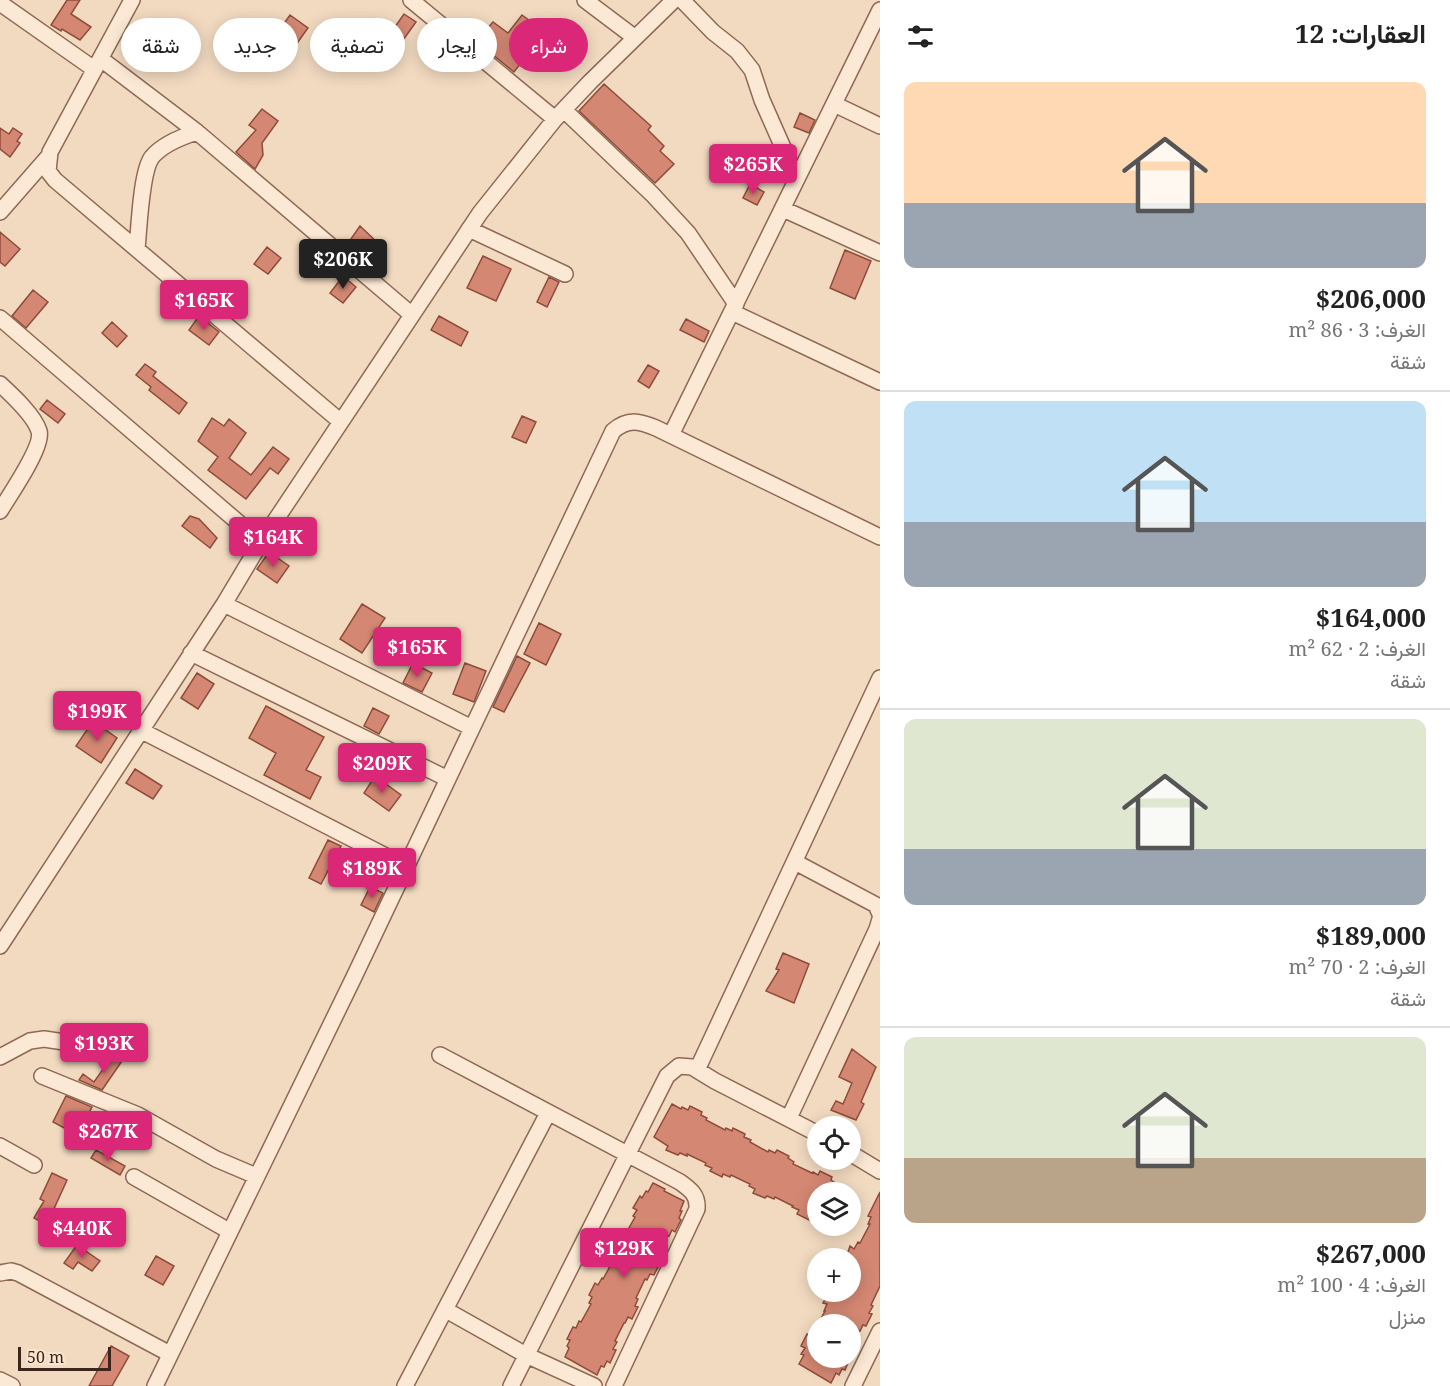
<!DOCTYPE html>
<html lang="ar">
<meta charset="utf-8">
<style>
:root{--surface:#fff;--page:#f2f2f2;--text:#222;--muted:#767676;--line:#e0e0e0;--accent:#db2777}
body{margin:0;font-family:"Noto Serif",Vazirmatn,serif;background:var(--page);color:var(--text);direction:rtl;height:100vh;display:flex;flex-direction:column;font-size:22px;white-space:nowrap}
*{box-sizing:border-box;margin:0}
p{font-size:20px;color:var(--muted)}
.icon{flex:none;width:33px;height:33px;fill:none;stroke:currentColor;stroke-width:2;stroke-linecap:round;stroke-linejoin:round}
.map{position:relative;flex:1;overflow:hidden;direction:ltr}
.panel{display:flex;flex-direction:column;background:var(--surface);width:570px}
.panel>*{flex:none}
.top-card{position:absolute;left:18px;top:18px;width:570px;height:54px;direction:rtl;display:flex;gap:12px}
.tools{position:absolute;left:807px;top:1116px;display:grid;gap:12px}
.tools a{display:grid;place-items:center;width:54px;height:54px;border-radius:50%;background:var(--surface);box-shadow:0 3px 15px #0003;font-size:30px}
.scale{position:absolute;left:18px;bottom:15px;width:93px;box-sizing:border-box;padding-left:6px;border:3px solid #3c251c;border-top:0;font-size:16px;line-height:21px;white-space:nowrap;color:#3c251c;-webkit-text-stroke:4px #f9e6d1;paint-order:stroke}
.price{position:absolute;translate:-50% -51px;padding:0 14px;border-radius:6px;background:var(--accent);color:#fff;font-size:20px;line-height:39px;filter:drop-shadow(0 2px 3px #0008)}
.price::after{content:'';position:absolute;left:50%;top:36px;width:18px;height:14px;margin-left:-9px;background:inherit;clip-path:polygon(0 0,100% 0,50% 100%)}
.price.on{background:#222;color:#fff}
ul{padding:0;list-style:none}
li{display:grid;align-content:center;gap:12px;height:318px;padding:0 24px}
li+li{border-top:2px solid var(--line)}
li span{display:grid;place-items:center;height:186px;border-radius:12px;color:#555}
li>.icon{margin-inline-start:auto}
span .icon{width:108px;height:108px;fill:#fffc;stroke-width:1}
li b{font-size:26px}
h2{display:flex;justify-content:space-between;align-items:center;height:72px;padding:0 24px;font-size:26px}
.chip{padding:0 21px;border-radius:27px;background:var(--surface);box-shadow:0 3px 15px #0003;font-size:21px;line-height:54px}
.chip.on{background:var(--accent);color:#fff}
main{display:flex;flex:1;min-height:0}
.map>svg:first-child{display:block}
.building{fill:#d48873;stroke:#8f4b3a;stroke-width:1.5}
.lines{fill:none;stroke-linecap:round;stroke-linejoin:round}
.minor-casing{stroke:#8d6956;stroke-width:18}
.minor{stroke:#fce9d5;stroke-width:15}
</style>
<main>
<section class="panel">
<h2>العقارات: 12<svg class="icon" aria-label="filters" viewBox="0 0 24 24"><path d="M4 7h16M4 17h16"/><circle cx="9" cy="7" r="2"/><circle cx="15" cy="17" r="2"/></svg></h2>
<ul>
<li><span style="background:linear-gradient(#ffd9b3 65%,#9aa5b1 0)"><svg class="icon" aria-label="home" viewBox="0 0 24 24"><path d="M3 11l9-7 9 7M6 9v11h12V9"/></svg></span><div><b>$206,000</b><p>الغرف: 3 · 86 m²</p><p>شقة</p></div></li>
<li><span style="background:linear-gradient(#bfe0f5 65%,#9aa5b1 0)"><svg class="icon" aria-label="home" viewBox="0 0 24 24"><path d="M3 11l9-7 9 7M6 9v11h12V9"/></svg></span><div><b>$164,000</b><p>الغرف: 2 · 62 m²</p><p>شقة</p></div></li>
<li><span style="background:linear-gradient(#dfe7d0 70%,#9aa5b1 0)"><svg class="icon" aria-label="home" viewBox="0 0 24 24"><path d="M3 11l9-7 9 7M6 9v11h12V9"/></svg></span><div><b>$189,000</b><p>الغرف: 2 · 70 m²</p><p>شقة</p></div></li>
<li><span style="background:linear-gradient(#dfe7d0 65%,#b9a48a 0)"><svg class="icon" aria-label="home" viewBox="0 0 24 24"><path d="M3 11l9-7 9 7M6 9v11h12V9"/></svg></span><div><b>$267,000</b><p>الغرف: 4 · 100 m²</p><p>منزل</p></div></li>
</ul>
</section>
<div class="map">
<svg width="880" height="1386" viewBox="0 0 880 1386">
<rect width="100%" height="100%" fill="#f2dac0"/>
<path class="building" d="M67 0H80L71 14 91 27 80 40 62 29 61 31 51 25Z
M404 14 416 22 391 57 380 48Z
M290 15 308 28 293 49 275 36Z
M522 15 545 32 514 72 492 54 493 52 477 40 493 22 508 33Z
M604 84 651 126 648 130 664 146 660 151 674 164 655 183 579 111Z
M262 109 278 121 262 143 263 155 255 169 236 152 256 130 249 125Z
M800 113 815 120 809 133 794 127Z
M0 128 9 134 13 128 22 134 17 141 20 143 10 157 0 149Z
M750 184 764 192 757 205 743 198Z
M360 226 378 243 372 251 376 255 369 264 346 246Z
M0 232 20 249 5 266 0 262Z
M267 247 281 258 268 274 254 264Z
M845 250 871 261 855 299 830 288Z
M483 256 511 269 496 301 467 288Z
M343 276 356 287 343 303 330 293Z
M549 277 559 282 547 307 537 302Z
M33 290 48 302 26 328 12 316Z
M199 316 219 332 209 345 189 330Z
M439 316 468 332 461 346 431 330Z
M686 319 709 331 704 342 680 330Z
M112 322 127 336 117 347 102 333Z
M145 364 156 372 153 376 187 403 179 414 149 390 151 387 136 375Z
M648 365 659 371 649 388 638 381Z
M47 400 65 414 58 423 40 409Z
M522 416 536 422 526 443 512 437Z
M212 418 224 426 229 419 246 433 229 458 251 475 273 447 289 459 278 474 270 468 246 499 208 470 218 457 198 441Z
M190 516 199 519 217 538 210 548 182 526Z
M269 552 289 566 277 583 257 569Z
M362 604 385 618 362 653 340 639Z
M539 623 561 634 546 665 524 654Z
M517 656 530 663 504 712 493 707Z
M413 663 432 673 422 692 403 683Z
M465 663 486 671 474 702 453 694Z
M197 673 214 684 198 709 181 698Z
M266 706 324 737 306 770 321 777 310 799 264 775 276 753 249 738Z
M373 708 389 716 379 734 364 726Z
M93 721 117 738 101 763 76 746Z
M135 769 162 786 153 799 126 783Z
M375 776 401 795 389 811 364 793Z
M328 840 341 846 321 884 309 878Z
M370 887 383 893 374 912 361 905Z
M783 953 809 964 794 1003 766 991 779 970 776 969Z
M120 1030 132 1037 123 1052 111 1044Z
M852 1049 876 1067 861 1102 864 1104 856 1120 831 1110 836 1101 843 1104 852 1083 839 1077Z
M113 1055 122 1061 102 1090 79 1080 83 1074 94 1082Z
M66 1096 92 1107 77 1135 53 1122Z
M672 1104 681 1109 682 1107 688 1110 690 1106 702 1112 701 1115 707 1118 706 1120 725 1130 726 1128 732 1131 733 1128 745 1134 744 1137 751 1140 750 1142 768 1152 769 1150 775 1153 777 1150 789 1156 788 1158 794 1162 793 1164 812 1173 813 1172 818 1175 820 1171 832 1177 831 1180 837 1184 834 1192H818V1220L810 1217 809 1220 797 1214 799 1210 792 1207 793 1206 775 1197 774 1199 767 1196 765 1198 753 1193 755 1189 749 1186 750 1184 731 1175 730 1177 723 1174 722 1177 710 1171 712 1168 705 1165 706 1163 687 1154V1156L680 1153 678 1155 666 1150 668 1146 654 1137Z
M96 1150 125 1166 120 1175 91 1158Z
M52 1173 67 1180 53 1211 61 1217 53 1228 34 1218 44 1201 40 1199Z
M653 1183 665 1189 664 1191 684 1201 680 1211H682L679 1218 681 1220 675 1232 672 1230 669 1236 667 1235 658 1254 660 1255 657 1262 660 1263 654 1275 650 1274 647 1280 645 1279 636 1298 638 1299 635 1306 638 1307 632 1319 628 1317 625 1323H624L615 1341 617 1342 613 1349 616 1350 610 1363 607 1361 604 1367 601 1366 597 1375 565 1357 569 1348 567 1346 570 1340 567 1339 573 1327 576 1328 579 1321 581 1322 591 1304 589 1303 592 1297 589 1295 595 1283 598 1285 602 1278 603 1279 613 1261 611 1259 615 1253 611 1252 617 1240 620 1241 623 1234 625 1235 635 1217 633 1216 637 1210 633 1208 640 1196 642 1198 646 1191 648 1192Z
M880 1192V1286L871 1305 873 1306 869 1313 872 1314 866 1326 863 1325 860 1331 858 1330 850 1345V1324H818L825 1311H824L827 1304 823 1303 829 1292H850V1258H846L850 1246 854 1249 858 1242 860 1243 870 1224H868L871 1217 868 1216Z
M77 1245 100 1261 92 1271 78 1262 73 1269 64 1263Z
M156 1256 174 1266 163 1285 145 1275Z
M807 1334 817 1340 813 1348 818 1351V1358H827L836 1362 838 1358H850L845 1370 842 1369 839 1375 836 1373 831 1383 799 1364 804 1355 801 1354 805 1348 801 1346Z
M111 1346 129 1356 112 1386H89Z"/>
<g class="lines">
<defs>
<path id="minor" d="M132 0 50 152 48 171 55 180 341 422
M411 0 555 119
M585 0 634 37
M682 0 713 32 737 51 752 70 762 100 796 177
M0 3 94 69
M101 59 197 132 412 315
M834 104 880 126
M564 110 652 194 688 233 736 304
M783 209 880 253
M0 212 49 156
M469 229 565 274
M137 249C139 229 141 171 152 157 163 144 181 137 197 132
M732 312 880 382
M0 318 261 542
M0 384C12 395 34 415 39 431 44 446 9 496 0 511
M671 435 880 10
M224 604 472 728
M191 653 448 779
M142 731 407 867
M795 862 876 905 880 914
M0 946 224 604 261 542 480 213 555 119 590 82 674 0
M440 1055 680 1182C691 1190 698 1195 697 1209L614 1386
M0 1057 30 1041 44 1039 78 1044
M42 1076 138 1115 216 1159 256 1176
M789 1118 877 929 880 919
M818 1134 715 1081 697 1070 880 678
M0 1146 34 1165
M850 1153 880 1171
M134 1177 229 1231
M0 1273 11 1271 18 1273 170 1354
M446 1310 526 1355 594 1386
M0 1380 12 1386
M155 1386 354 977 613 431C628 418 639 421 656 428L880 537
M405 1386 548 1113
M511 1386 667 1076 679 1066 692 1067 697 1070
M853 1386 880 1331"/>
</defs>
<use href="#minor" class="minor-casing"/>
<use href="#minor" class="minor"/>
</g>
</svg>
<div class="tools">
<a><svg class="icon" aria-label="locate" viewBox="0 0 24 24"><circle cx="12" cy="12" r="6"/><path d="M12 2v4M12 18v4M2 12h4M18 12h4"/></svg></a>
<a><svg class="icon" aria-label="layers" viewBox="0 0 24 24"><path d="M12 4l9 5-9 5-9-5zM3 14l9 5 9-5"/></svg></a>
<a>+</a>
<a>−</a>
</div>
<div class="scale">50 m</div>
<b class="price" style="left:753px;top:195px">$265K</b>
<b class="price on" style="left:343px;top:290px">$206K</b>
<b class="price" style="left:204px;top:331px">$165K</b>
<b class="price" style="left:273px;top:568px">$164K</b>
<b class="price" style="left:417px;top:678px">$165K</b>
<b class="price" style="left:97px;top:742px">$199K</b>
<b class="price" style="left:382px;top:794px">$209K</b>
<b class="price" style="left:372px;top:899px">$189K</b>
<b class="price" style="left:104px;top:1074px">$193K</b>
<b class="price" style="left:108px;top:1162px">$267K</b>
<b class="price" style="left:82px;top:1259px">$440K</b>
<b class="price" style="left:624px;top:1279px">$129K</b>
<div class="top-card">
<a class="chip on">شراء</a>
<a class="chip">إيجار</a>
<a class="chip">تصفية</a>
<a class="chip">جديد</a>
<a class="chip">شقة</a>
</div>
</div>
</main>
